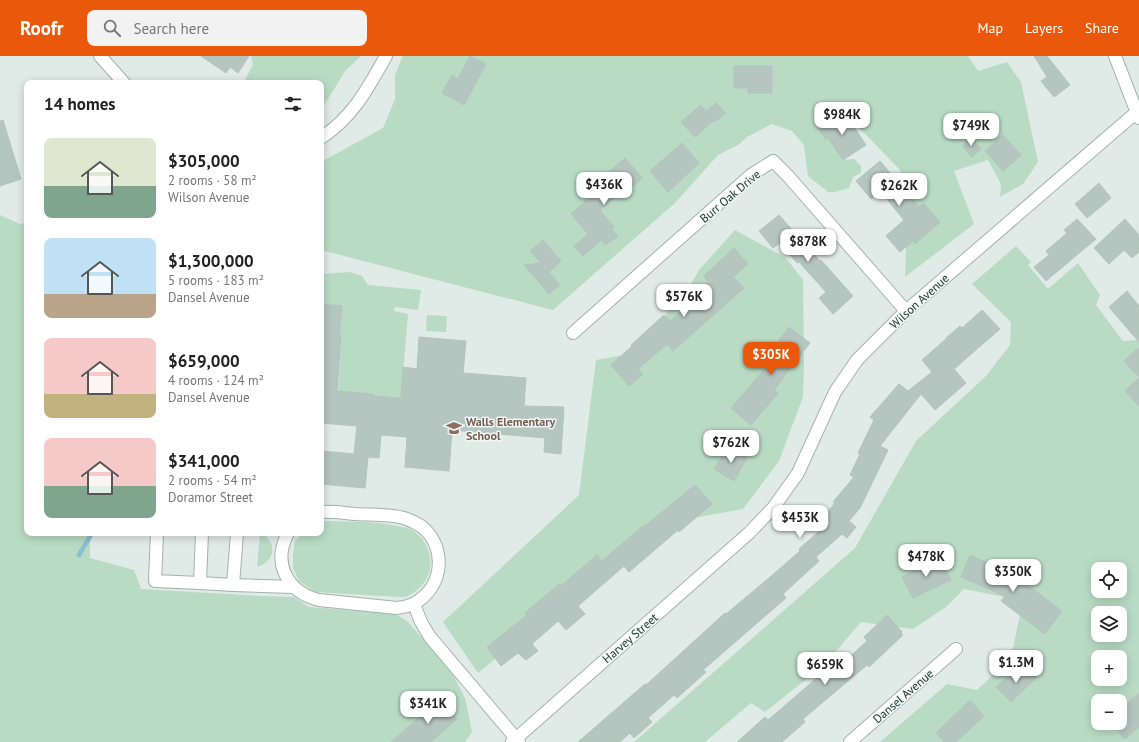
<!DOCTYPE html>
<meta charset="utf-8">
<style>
:root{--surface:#fff;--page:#f2f2f2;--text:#222;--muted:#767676;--accent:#ea580c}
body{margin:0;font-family:"PT Sans",sans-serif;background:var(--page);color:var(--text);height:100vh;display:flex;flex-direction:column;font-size:15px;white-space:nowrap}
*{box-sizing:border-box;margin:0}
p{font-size:13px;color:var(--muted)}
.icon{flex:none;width:22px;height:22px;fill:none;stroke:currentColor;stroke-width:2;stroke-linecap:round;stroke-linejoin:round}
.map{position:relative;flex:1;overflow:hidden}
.details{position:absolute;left:24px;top:24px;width:300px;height:456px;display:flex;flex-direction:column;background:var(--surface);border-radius:8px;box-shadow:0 2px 10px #0003}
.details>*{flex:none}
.fabs{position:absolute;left:1091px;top:506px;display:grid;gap:8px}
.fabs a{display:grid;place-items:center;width:36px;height:36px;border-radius:8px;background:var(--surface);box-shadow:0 2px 10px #0003;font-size:20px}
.price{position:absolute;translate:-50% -34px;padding:0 9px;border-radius:8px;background:#fff;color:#222;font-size:13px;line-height:26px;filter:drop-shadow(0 1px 2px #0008)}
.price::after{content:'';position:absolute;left:50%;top:24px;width:12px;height:9px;margin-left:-6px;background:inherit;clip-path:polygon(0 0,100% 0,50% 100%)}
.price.current{background:var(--accent);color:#fff}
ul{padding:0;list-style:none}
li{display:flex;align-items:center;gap:12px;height:100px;padding:0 20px}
li span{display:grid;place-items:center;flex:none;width:112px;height:80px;border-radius:8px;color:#555}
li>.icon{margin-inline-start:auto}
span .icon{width:48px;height:48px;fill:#fffc;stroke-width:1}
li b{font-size:17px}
h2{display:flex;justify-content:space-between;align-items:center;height:48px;padding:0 20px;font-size:17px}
header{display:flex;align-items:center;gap:24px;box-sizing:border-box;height:56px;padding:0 20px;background:var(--accent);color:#fff}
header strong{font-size:19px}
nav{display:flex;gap:22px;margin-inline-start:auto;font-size:14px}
.search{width:280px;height:36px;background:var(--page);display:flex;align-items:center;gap:10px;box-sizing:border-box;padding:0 14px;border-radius:8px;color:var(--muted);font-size:15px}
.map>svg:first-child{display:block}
.green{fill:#b9dbc4;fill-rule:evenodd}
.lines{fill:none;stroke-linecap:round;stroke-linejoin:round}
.stream{stroke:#89bfce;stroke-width:4.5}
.building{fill:#b5c5bf;stroke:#b3c4bd}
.minor-casing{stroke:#a3b2ad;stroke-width:14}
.minor{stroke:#fff;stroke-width:12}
.labels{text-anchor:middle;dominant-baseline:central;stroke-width:3;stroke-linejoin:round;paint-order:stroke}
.street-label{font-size:12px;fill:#213a35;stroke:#f0f7f4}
.education-label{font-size:12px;font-weight:bold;fill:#785e54;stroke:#f0f7f4;text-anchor:start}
</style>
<header>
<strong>Roofr</strong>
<div class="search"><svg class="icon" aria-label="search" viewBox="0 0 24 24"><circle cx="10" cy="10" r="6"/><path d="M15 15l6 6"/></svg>Search here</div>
<nav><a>Map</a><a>Layers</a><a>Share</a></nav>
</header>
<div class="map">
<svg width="1139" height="686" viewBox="0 0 1139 686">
<rect width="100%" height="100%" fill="#e0eae6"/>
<path class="green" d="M251 0H361L346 14 321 54V27H243L253 9Z
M403 0H968L978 15 1007 6 1021 26 1038 106 1023 128 1000 141 1001 128 988 104 954 115 974 168 905 221 908 143 900 114 843 55 818 72 826 83 828 82 843 104 854 103 861 110V117L853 121 849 132 835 136H828L808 120 804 89 792 75 772 68 747 81 738 89 718 99 675 147 553 254 321 194V106L383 72 395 43V19Z
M0 159 20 168 27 167V477H90V502L134 514 141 533 259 540 294 541 309 551 395 558 407 565 424 584 447 607 465 642 472 676 465 686H0Z
M735 174 786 202 803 224 804 308 803 341 779 405 743 453 660 468 478 617 443 566 579 439 596 304 646 295 678 237 691 228 699 214Z
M1016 190 1031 206 1028 209 1048 233 1078 207 1100 239 1096 249 1123 285 1139 284V686H880L947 628 977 634 992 620 1013 592 1020 559 1010 542 964 533 946 551 913 573 861 566 824 609 765 656 751 647 705 686H634L855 492 916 385 986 320 1010 289 1011 266 972 228ZM1098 513H1120V535H1098ZM1098 557H1120V579H1098ZM1098 601H1120V623H1098ZM1098 645H1120V667H1098Z
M350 216 362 220 368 229 421 234 418 254 395 251 394 255 408 258 401 342 373 340V338L338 335 341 279 322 277 339 274 342 250 321 248V218Z
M427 259 447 260 446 276 426 275Z
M327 465C350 466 375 465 398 470 401 471 406 471 410 473 426 481 434 500 429 518 426 526 416 537 408 540 405 541 402 541 399 541L315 536 299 525 293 512V499L295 485 303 477H321V466Z
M260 477C278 485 276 505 257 511Z"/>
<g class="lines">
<path class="stream" d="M79 499 92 477"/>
</g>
<path class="building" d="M201 0H249L238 17 230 11 226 17Z
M470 0 486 8 464 49 442 37 452 19 458 23Z
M1034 0H1047L1070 29 1054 41 1041 25 1047 21Z
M734 10H772V37H748V32H734Z
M716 47 726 57 715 66 713 65 695 81 681 66 701 49 706 55Z
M843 55 866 89 843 104 828 82 826 84 818 72Z
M3 64 21 123 0 130V65Z
M1003 79 1021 99 1003 115 985 95Z
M971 81 981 93 972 101 962 90Z
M682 87 699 107 668 136 650 115Z
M625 102 642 122 627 136 624 134 600 154 614 171 612 173 618 180 606 189 601 184 583 200 574 190 588 178 571 158 601 131 597 126Z
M880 105 919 151 923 147 940 166 915 188 913 185 900 196 886 180 904 164 880 135 871 143 856 125Z
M1099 127 1111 142 1087 162 1075 148Z
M779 159 820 205 821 204 853 240 833 258 819 242 826 236 799 206 797 207 780 187 773 192 759 175Z
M1077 163 1096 183 1046 225 1034 211 1049 199 1046 195 1067 177 1064 174Z
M1125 163 1139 179V196L1132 202 1124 194 1109 208 1094 192Z
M543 184 561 205 549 216 560 229 549 238 524 209 541 207 530 195Z
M734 192 748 208 733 221 744 232 673 295 667 288 638 313 643 318 629 330 611 309 632 290 631 289 664 259 670 265 706 233 703 230 708 226 704 220Z
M1127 235 1139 250V286L1109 251Z
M321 248 342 250 339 279H341L337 335 373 338V340L401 342 403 311 417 313 419 281 466 285 463 317 526 322 524 350 564 351 561 398 544 396 545 382 452 374 449 415 405 411 407 381 381 379 379 402 368 401 365 432 321 428V395L354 398 357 370 321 367Z
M982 254 1000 273 954 313 966 327 935 354 921 338 880 390 888 394 860 452 849 465 856 471 847 482 842 478 816 501 819 505 783 538 786 542 703 614 706 616 677 642 674 639 648 662 652 666 634 682 630 677 620 686H578L645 628 646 629 725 557 726 558 769 522 800 495 799 493 825 470 820 465 835 447 833 446 854 421 850 419 860 398 858 397 874 364 870 361 899 328 908 335 932 316 922 304 946 283V282L960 270 962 272Z
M789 271 810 287 774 334 778 337 751 369 731 352 769 308 764 304Z
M1139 291V321L1124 305Z
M1139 322V350L1125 335Z
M728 390 747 402 734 425 714 413Z
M695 429 712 448 679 476 678 474 629 516 624 510 578 550 585 558 566 574 558 565 532 588 538 595 526 604 518 597 501 610 487 591 527 559 525 557 559 528 561 530 597 499 602 505 644 469 645 470Z
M970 499 1013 518 1062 555 1045 578 1001 545 1005 540 961 521Z
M940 503 951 524 913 542 902 521Z
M887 559 902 576 901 577 903 579 869 611 867 609 803 663 805 666 782 686H737L765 661 768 664 839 603 843 607 867 585 864 581Z
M1026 610 1037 621 1011 646 996 631 1013 616 1016 619Z
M1139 637V671L1125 683 1110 667H1120V654Z
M441 643 457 663 431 686H391Z
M970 644 984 660 956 686H944L936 677Z"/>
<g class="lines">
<defs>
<path id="minor" d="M100 0 124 27
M1115 0 1139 62
M321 82C353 61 368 32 386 0
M573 277 751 119 773 105 788 120 906 255
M157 477 155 525 200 527 233 529 293 531
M288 477C272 507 287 536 319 544L397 552C406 551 415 549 422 542 445 523 444 488 421 470 416 467 410 464 404 462 389 458 371 459 355 458 344 457 332 455 321 456
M200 527 202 477
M233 529 237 477
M414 548 421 566 430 581 519 686
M512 686 749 477 773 452 798 417 835 336 857 304 906 255 1139 54
M850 686 956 593"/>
</defs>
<use href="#minor" class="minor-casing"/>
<use href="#minor" class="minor"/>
</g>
<defs>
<symbol id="school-bare" viewBox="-9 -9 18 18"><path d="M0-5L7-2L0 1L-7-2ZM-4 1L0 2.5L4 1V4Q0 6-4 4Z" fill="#8d6e63" stroke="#f0f7f4" stroke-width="2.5" paint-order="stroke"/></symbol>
</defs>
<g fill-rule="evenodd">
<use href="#school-bare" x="443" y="361" width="22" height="22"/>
</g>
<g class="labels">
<g class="street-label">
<text transform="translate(730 140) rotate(-40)">Burr Oak Drive</text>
<text transform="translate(919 245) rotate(-42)">Wilson Avenue</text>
<text transform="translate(630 582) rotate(-41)">Harvey Street</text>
<text transform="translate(903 640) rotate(-41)">Dansel Avenue</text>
</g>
<g class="education-label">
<text x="466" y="365">Walls Elementary<tspan x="466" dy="14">School</tspan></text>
</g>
</g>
</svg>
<div class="fabs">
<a><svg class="icon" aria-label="locate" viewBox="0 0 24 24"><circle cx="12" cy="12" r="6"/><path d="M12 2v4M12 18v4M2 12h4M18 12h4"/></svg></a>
<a><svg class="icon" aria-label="layers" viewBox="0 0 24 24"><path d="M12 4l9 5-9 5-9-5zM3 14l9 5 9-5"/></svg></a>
<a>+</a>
<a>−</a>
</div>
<b class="price" style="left:842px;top:80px">$984K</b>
<b class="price" style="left:971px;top:91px">$749K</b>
<b class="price" style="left:604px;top:150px">$436K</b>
<b class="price" style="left:899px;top:151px">$262K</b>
<b class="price" style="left:808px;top:207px">$878K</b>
<b class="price" style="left:684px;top:262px">$576K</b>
<b class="price current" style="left:771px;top:320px">$305K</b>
<b class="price" style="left:731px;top:408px">$762K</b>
<b class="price" style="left:800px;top:483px">$453K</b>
<b class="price" style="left:926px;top:522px">$478K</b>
<b class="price" style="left:1013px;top:537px">$350K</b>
<b class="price" style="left:1016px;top:628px">$1.3M</b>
<b class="price" style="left:825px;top:630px">$659K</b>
<b class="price" style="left:428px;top:669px">$341K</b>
<section class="details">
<h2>14 homes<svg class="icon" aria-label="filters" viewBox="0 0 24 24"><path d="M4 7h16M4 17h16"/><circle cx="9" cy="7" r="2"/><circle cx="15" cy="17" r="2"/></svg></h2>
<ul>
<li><span style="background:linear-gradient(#dfe7d0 60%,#7fa58c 0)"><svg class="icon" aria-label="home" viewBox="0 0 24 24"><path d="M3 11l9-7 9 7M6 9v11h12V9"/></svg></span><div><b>$305,000</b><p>2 rooms · 58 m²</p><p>Wilson Avenue</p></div></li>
<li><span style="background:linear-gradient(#bfe0f5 70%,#b9a48a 0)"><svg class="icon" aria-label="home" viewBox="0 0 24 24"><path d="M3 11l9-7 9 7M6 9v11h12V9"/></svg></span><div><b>$1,300,000</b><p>5 rooms · 183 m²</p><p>Dansel Avenue</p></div></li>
<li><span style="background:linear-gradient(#f6c9c9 70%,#c2b280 0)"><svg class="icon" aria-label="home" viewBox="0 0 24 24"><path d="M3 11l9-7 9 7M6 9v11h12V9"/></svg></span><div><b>$659,000</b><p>4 rooms · 124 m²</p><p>Dansel Avenue</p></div></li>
<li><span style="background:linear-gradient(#f6c9c9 60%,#7fa58c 0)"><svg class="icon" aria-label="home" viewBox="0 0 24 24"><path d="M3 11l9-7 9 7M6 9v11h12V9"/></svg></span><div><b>$341,000</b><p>2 rooms · 54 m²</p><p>Doramor Street</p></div></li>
</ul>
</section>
</div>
